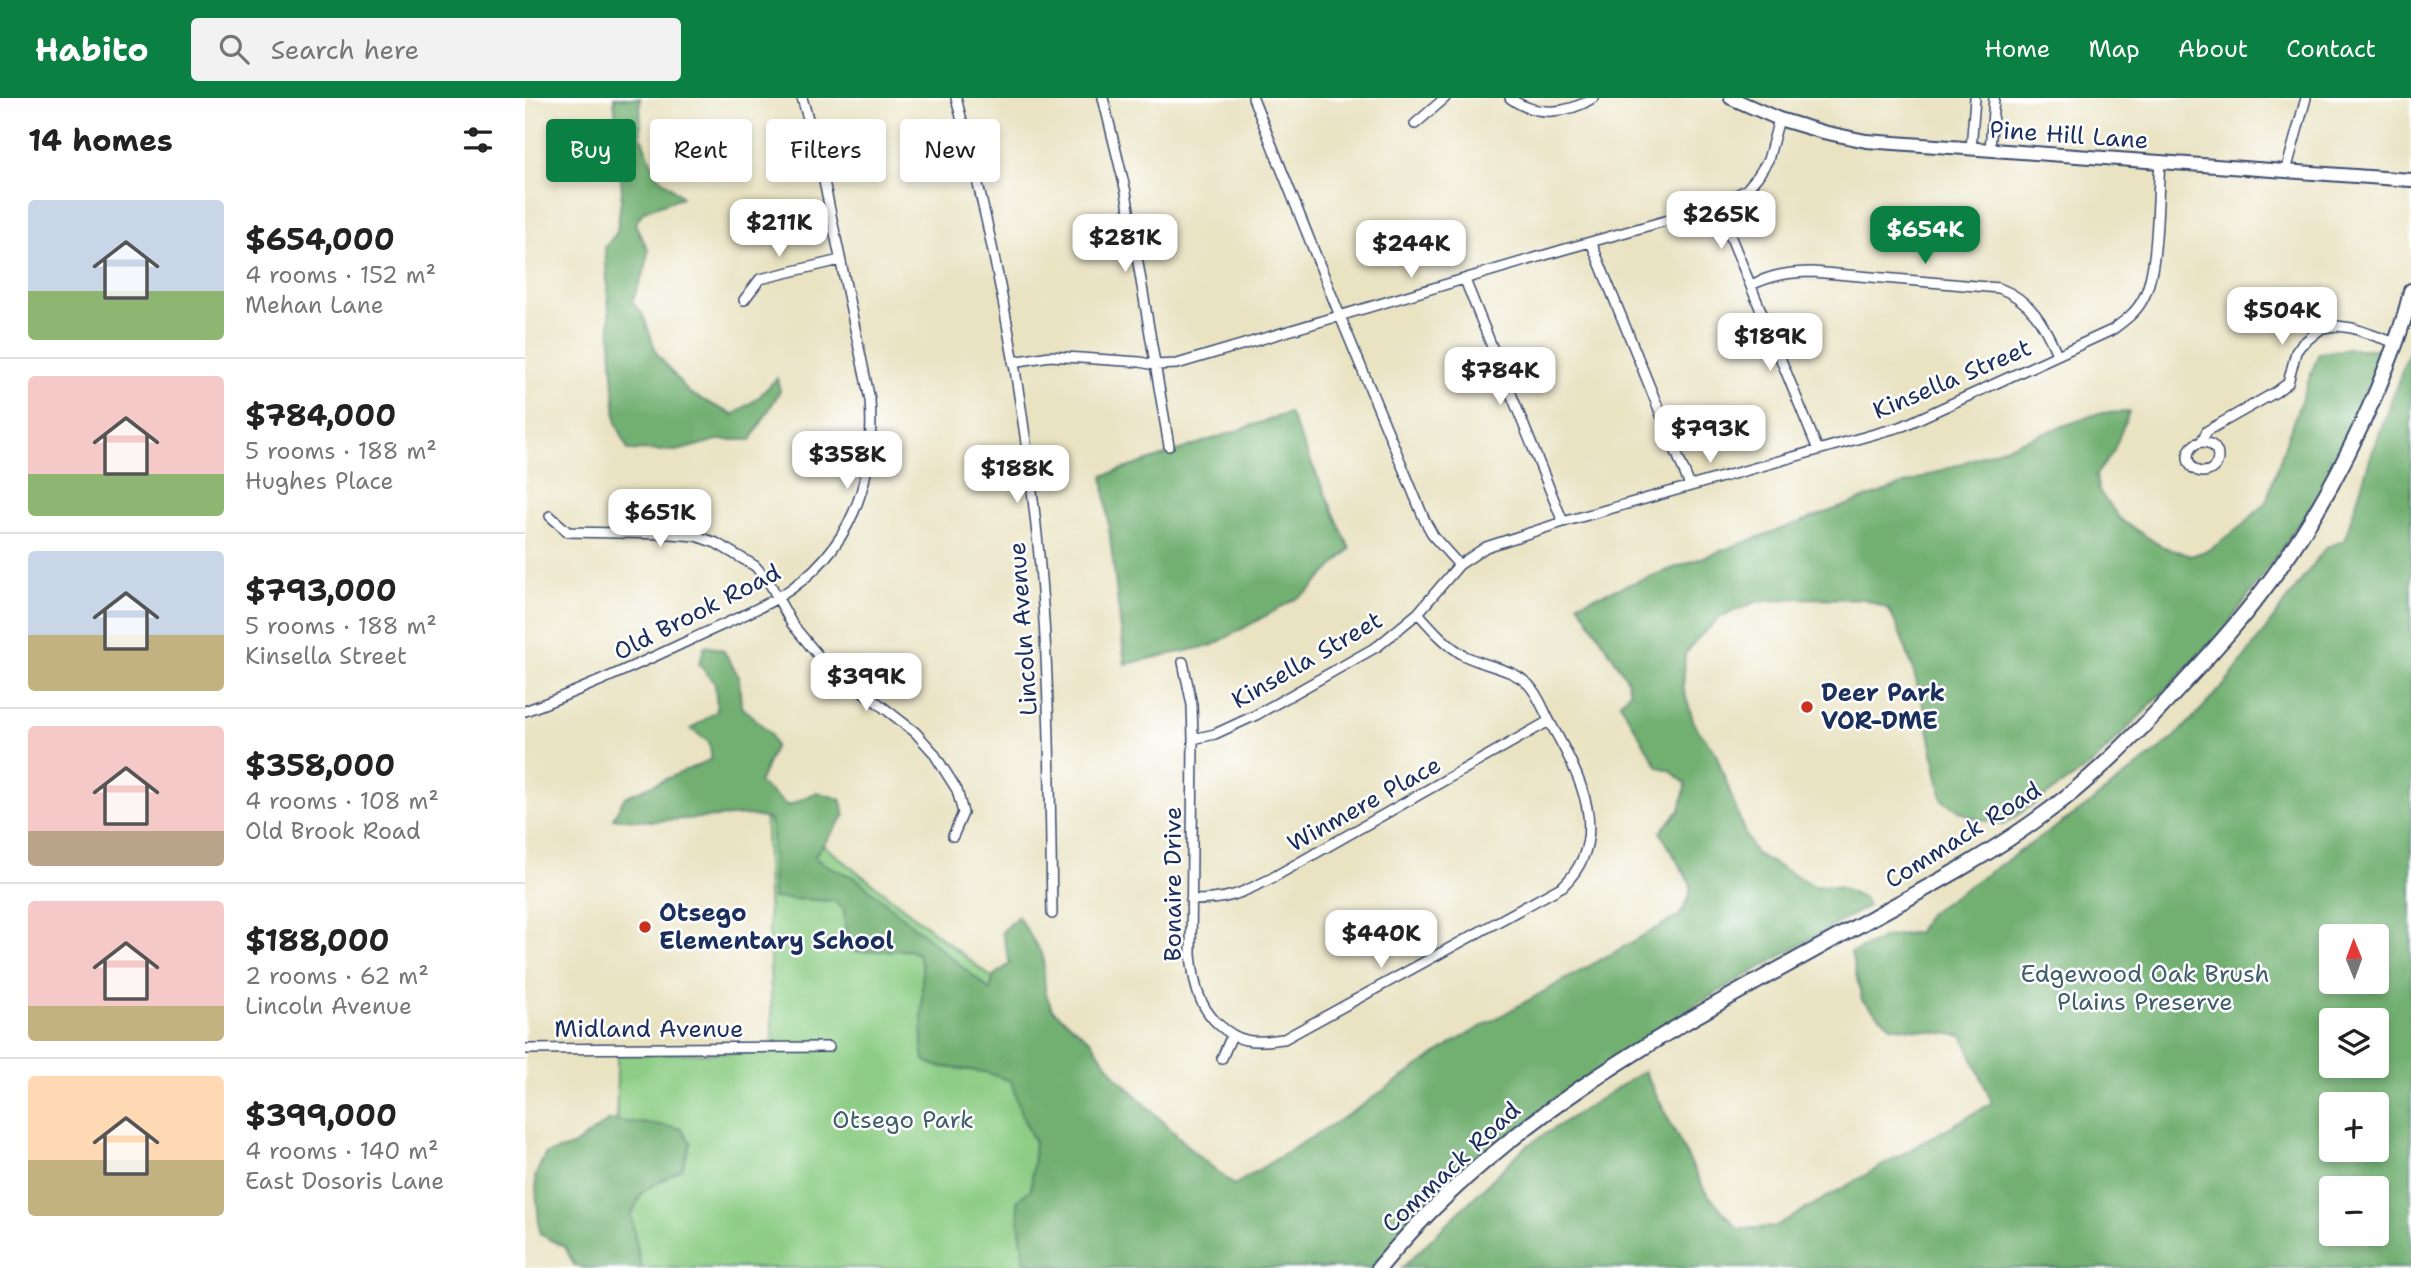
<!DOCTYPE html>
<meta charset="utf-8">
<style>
:root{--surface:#fff;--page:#f2f2f2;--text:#222;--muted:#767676;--line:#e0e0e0;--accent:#0b8043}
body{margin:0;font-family:"Shantell Sans",sans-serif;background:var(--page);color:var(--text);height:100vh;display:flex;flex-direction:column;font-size:26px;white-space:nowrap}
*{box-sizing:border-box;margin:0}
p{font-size:23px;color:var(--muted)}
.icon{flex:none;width:38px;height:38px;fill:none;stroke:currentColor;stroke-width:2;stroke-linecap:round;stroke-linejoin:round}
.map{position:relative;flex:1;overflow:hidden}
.side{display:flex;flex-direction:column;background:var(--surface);width:525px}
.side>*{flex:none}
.hud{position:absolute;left:21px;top:21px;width:665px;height:63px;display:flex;gap:14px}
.needle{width:46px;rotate:359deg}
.controls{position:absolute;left:1794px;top:826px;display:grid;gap:14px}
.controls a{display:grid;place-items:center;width:70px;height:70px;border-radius:7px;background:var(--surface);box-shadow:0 4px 10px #0003;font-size:35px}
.price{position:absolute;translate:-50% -60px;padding:0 16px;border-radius:14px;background:#fff;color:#222;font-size:23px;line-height:46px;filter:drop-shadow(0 2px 4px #0008)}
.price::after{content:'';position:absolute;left:50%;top:42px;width:21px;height:16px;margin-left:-10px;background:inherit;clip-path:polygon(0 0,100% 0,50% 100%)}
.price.selected{background:var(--accent);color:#fff}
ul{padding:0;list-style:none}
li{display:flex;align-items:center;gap:21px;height:175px;padding:0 28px}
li+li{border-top:2px solid var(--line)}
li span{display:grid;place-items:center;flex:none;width:196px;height:140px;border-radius:7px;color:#555}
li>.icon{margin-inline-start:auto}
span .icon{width:84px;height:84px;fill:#fffc;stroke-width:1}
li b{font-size:30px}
h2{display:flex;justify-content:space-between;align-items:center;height:84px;padding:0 28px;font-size:30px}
.tag{padding:0 24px;border-radius:7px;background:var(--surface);box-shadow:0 4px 10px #0003;font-size:24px;line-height:63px}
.tag.selected{background:var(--accent);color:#fff}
header{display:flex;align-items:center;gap:42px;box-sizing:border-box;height:98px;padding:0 35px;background:var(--accent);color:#fff}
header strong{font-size:33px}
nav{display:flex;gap:38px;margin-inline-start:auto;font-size:24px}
.search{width:490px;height:63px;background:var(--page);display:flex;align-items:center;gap:18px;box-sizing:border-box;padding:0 24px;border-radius:7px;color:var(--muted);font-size:26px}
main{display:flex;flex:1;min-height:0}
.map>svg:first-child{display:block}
.green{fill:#8dcd85;stroke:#547e72;stroke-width:2}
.forest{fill:#72b072;stroke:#467068;stroke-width:2;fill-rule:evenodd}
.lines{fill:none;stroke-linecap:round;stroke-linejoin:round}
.street-casing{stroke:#3a4a6d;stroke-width:12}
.secondary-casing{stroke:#3a4a6d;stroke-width:16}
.primary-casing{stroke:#3a4a6d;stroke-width:18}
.street{stroke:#fff;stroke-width:9}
.secondary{stroke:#fff;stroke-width:12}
.primary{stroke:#fff;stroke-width:14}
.poi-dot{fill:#c8321e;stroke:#fff;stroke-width:2.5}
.labels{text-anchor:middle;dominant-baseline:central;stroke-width:5;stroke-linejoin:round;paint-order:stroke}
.street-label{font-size:24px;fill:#1b2f5e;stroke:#fff}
.poi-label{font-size:24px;font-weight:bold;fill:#1b2f5e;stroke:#fff;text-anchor:start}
.park-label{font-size:24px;fill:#3d5e6a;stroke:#fff}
</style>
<header>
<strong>Habito</strong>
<div class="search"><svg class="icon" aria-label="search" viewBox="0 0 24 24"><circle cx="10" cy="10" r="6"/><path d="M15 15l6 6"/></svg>Search here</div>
<nav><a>Home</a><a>Map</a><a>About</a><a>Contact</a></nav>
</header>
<main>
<section class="side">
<h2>14 homes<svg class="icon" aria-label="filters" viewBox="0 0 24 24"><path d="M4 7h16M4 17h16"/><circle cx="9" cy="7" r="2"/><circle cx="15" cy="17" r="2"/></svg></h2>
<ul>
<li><span style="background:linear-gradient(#c9d6e8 65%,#8fb573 0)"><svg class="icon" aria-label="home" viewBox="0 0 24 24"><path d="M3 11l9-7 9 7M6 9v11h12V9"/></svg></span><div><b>$654,000</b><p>4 rooms · 152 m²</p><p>Mehan Lane</p></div></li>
<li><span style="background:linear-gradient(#f6c9c9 70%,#8fb573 0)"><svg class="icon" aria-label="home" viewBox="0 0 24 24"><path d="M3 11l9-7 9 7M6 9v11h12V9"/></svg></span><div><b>$784,000</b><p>5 rooms · 188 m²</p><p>Hughes Place</p></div></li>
<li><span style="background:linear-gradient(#c9d6e8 60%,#c2b280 0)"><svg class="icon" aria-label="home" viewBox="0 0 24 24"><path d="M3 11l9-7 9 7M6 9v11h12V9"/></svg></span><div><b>$793,000</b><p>5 rooms · 188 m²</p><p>Kinsella Street</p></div></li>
<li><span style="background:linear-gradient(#f6c9c9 75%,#b9a48a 0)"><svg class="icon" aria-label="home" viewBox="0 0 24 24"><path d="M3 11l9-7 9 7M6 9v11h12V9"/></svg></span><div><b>$358,000</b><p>4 rooms · 108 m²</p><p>Old Brook Road</p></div></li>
<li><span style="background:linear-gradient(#f6c9c9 75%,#c2b280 0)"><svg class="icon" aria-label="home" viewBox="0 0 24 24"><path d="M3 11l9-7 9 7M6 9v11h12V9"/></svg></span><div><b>$188,000</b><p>2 rooms · 62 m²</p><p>Lincoln Avenue</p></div></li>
<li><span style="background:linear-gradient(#ffd9b3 60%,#c2b280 0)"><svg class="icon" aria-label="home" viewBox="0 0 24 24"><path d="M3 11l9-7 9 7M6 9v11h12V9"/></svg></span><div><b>$399,000</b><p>4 rooms · 140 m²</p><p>East Dosoris Lane</p></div></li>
</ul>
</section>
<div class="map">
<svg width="1886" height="1170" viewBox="0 0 1886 1170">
<rect width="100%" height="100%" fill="#fff"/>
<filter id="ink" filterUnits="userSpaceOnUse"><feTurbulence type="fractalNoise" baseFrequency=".0143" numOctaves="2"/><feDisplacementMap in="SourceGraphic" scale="14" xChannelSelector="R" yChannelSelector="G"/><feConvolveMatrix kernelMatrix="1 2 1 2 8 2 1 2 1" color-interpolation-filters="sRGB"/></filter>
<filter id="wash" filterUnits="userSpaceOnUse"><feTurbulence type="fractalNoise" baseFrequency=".00686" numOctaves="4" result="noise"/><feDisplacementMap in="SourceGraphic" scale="28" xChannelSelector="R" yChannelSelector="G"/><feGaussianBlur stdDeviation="1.57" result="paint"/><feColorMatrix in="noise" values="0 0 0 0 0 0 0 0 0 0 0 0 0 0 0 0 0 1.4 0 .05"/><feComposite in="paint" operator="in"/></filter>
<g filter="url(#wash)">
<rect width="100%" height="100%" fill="#e9e3c2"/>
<path class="green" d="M240 701 522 923 529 1170H98L91 1160 92 956 248 954Z"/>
<path class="forest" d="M89 0H115L116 39 131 76 157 99 119 113 110 126 123 152 121 169 107 204 118 217 132 256 164 295 208 317 233 300 252 280 255 293 226 342H192L152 353 103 352 91 324 80 149 92 134 97 94Z
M1886 248V1170H877L1000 1049 1119 973 1180 1093 1213 1131 1249 1129 1467 1005 1438 938 1366 928 1337 902 1326 855 1360 839 1393 834 1403 816 1560 709 1649 640 1701 585 1801 449 1819 443 1845 361ZM1852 838V884H1806V838ZM1852 922V968H1806V922ZM1806 1006H1852V1052H1806ZM1806 1090H1852V1136H1806Z
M1823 251H1850L1858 260 1793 399 1697 535 1566 667 1478 727 1445 719 1417 702C1405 637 1394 571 1364 511L1339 501 1273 500 1231 504 1197 518 1175 538 1160 556 1158 590 1170 628 1190 653 1220 736 1231 756 1289 788 1313 789 1339 800 1343 808 1172 906 951 1060 846 1170H535L534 1168 499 1164 492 1103 506 1091 510 1045 496 1016 486 983 460 974 411 968 399 962 397 951V868L393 856 384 852 329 854 322 846 319 812 309 803 248 800 247 730 244 721 223 717 127 723 88 720 100 699 187 661 184 644 166 631 192 613 190 586 174 566 180 548 198 552 214 579 216 608 245 635 250 648 234 685 263 708 292 694 315 701 320 717 289 759C302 770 316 773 331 780L465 892 469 877 485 866 477 834 493 818 518 858 520 893 527 911 566 943 591 978 671 1056 709 1087 821 1018 929 944 1155 817 1164 800 1166 787 1135 734 1155 712 1161 686 1145 672 1133 669 1095 605 1105 594 1102 581 1053 505 1574 315 1604 314 1588 354 1571 377 1573 392 1596 422 1636 448 1666 458 1686 451 1719 426 1741 404 1765 332 1794 255Z
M764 315 825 451 783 494 688 547 600 566 578 378Z
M84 1022C109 1025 133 1025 157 1031L166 1045 157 1071 118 1093 106 1117 116 1170H59L49 1167 40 1149 15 1136 10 1079 20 1056 48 1048Z"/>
</g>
<g filter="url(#ink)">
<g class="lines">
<defs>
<path id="street" d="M431 0C471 146 498 296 513 447 525 569 525 693 527 816
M578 0 601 94 644 348
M728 0 815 218 900 423 909 439 934 467
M985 0C1010 19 1043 16 1068 0
M890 26 920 0
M1446 51 1450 0
M1465 52 1469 0
M1761 73 1781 0
M1193 108 1293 352
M1066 144 1165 388
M940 182 1038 424
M1226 187C1247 177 1265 174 1288 174L1474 190C1506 202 1519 226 1532 256
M219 202 235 181 315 162
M488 264 525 258 615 264 629 267 652 266 1037 152 1193 108 1222 91 1233 78 1243 62 1254 21
M1663 359a15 15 0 1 1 30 0a15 15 0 1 1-30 0Z
M1676 344 1682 333 1751 294 1763 285 1771 254 1776 247 1797 230 1812 228 1827 230 1871 245
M25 418 43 434 145 436 171 438 191 445 230 468 244 484 267 526 296 561 390 634 408 654 432 692 438 715 428 738
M658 564 667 607 668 641 666 857C669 884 672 906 693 926 701 933 710 940 721 942 733 945 747 942 759 941L1038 788C1088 740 1055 678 1027 628 1019 614 1014 597 1003 586 986 570 960 568 940 558 921 547 907 531 893 515
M0 613C57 592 112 567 167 541 196 527 227 515 254 499 326 454 351 383 345 302L293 55 277 0
M668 641 690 636 731 617 853 548 893 515 934 467 961 449 1038 424 1378 328 1587 232C1599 223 1611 215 1618 201 1634 172 1632 99 1635 64
M666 802C703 802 715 796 747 780L1024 623
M0 951 304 949
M697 960 707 937"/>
<path id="secondary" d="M1206 0 1254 21 1298 34 1341 43 1886 82"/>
<path id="primary" d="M854 1170C986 1009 1169 919 1347 820 1403 789 1460 759 1511 722 1565 684 1612 636 1656 588 1691 550 1725 512 1755 469 1795 413 1826 353 1853 290 1866 258 1879 226 1886 193"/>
</defs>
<use href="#street" class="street-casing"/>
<use href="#secondary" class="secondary-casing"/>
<use href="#primary" class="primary-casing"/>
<use href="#street" class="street"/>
<use href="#secondary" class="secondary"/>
<use href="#primary" class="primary"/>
</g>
</g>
<g class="poi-dot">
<circle cx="1282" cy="609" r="7"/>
<circle cx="120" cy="829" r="7"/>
</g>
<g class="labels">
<g class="street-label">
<text transform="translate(1544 37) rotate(4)">Pine Hill Lane</text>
<text transform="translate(1427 281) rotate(-23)">Kinsella Street</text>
<text transform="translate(172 514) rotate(-27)">Old Brook Road</text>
<text transform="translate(498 531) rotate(-94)">Lincoln Avenue</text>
<text transform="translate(782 562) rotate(-30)">Kinsella Street</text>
<text transform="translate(839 706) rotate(-29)">Winmere Place</text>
<text transform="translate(1438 737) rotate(-32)">Commack Road</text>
<text transform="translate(648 786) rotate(-90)">Bonaire Drive</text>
<text x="124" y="931">Midland Avenue</text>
<text transform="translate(926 1069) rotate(-43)">Commack Road</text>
</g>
<g class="poi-label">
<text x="1296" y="595">Deer Park<tspan x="1296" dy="28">VOR-DME</tspan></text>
<text x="134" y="815">Otsego<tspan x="134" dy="28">Elementary School</tspan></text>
</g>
<g class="park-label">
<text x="1620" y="876">Edgewood Oak Brush<tspan x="1620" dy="28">Plains Preserve</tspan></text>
<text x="378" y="1022">Otsego Park</text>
</g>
</g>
</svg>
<div class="controls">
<a><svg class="needle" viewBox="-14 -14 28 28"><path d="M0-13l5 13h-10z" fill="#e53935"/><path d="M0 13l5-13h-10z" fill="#767676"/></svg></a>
<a><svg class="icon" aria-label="layers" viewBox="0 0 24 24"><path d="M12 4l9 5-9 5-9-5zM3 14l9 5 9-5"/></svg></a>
<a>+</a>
<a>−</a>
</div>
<b class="price" style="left:1196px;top:153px">$265K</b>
<b class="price" style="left:254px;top:161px">$211K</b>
<b class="price selected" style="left:1400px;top:168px">$654K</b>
<b class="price" style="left:600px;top:176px">$281K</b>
<b class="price" style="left:886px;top:182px">$244K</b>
<b class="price" style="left:1757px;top:249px">$504K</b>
<b class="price" style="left:1245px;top:275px">$189K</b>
<b class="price" style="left:975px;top:309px">$784K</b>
<b class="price" style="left:1185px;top:367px">$793K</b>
<b class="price" style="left:322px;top:393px">$358K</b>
<b class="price" style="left:492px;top:407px">$188K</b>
<b class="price" style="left:135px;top:451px">$651K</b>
<b class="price" style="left:341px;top:615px">$399K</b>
<b class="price" style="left:856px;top:872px">$440K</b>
<div class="hud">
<a class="tag selected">Buy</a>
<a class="tag">Rent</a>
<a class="tag">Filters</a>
<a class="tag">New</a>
</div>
</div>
</main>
